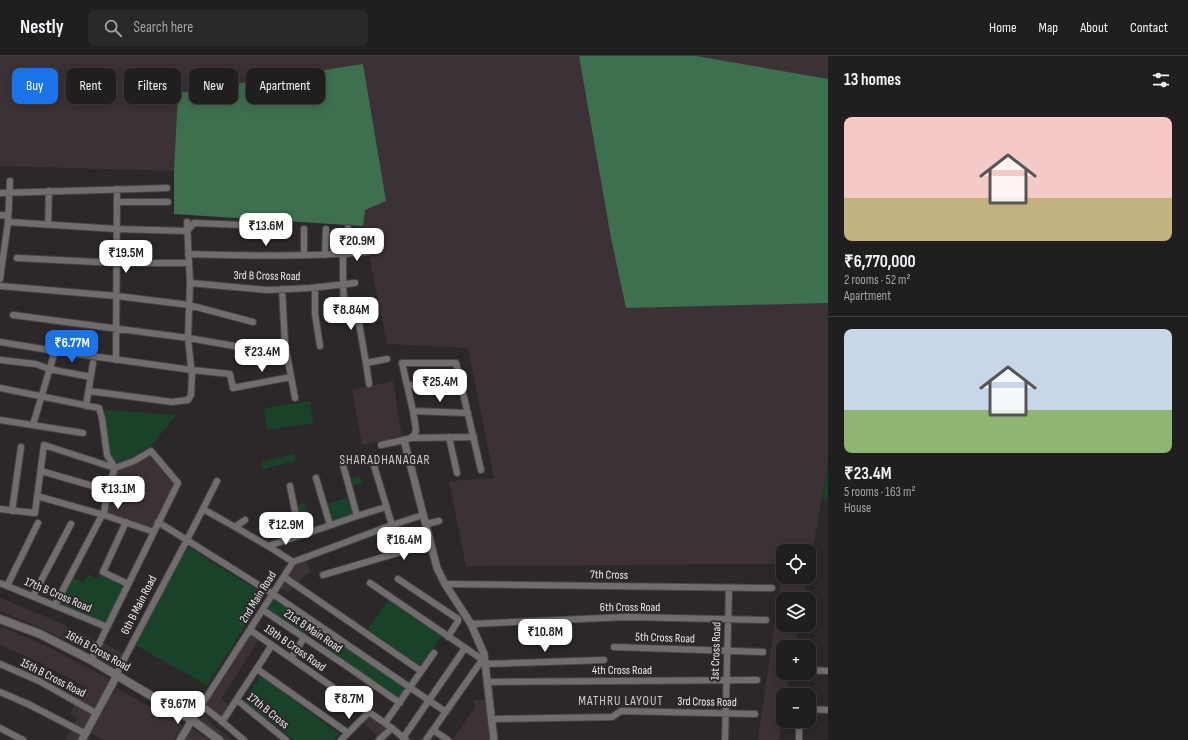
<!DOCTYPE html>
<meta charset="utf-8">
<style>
:root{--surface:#211e20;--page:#292729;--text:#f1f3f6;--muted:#a2a2a5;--line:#3e3c3e;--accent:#1a73e8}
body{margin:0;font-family:"Sofia Sans Condensed",sans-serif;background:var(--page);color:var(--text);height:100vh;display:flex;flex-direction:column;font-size:15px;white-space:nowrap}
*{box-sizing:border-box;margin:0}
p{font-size:13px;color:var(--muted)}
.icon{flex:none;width:22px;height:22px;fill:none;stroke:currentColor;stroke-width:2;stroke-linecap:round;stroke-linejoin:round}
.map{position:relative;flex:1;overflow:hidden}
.details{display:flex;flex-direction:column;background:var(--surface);width:360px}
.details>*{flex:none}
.guide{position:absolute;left:12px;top:12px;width:380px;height:36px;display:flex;gap:8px}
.controls{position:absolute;left:776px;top:488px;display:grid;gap:8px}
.controls a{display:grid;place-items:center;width:40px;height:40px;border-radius:8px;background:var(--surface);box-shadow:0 2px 10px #0003,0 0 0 1px var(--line);font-size:20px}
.price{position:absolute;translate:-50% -34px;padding:0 9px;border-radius:8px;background:#fff;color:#222;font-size:13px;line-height:26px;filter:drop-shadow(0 1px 2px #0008)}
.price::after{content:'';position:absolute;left:50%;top:24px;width:12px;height:9px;margin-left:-6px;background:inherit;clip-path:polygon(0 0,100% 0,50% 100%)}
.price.active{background:var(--accent);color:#fff}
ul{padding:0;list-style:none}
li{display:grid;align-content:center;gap:8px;height:212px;padding:0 16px}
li+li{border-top:1px solid var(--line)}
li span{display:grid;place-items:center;height:124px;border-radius:8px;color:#555}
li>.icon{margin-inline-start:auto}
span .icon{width:72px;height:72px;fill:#fffc;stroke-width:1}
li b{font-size:17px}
h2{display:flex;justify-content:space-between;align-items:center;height:48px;padding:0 16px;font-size:17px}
.chip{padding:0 14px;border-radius:8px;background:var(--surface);box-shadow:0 2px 10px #0003,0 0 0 1px var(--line);font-size:14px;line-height:36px}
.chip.active{background:var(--accent);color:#fff}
header{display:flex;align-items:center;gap:24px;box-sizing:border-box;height:56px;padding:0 20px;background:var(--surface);border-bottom:1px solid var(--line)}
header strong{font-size:19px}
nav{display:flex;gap:22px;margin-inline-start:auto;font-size:14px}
.search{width:280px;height:36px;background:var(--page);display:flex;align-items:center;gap:10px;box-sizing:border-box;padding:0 14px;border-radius:8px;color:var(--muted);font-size:15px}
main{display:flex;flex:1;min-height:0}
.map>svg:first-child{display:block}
.built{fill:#3b3136}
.green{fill:#194329}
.forest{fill:#3d704e}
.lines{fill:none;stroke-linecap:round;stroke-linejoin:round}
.minor-casing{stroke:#484546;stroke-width:8}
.tertiary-casing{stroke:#484546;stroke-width:9}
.secondary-casing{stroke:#484546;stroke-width:10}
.minor{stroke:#716d6f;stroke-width:6}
.tertiary{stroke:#716d6f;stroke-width:7}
.secondary{stroke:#716d6f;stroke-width:8}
.labels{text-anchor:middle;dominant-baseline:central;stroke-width:4;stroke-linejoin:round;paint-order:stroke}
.street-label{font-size:12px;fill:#ebe9ea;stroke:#2c282a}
.neighbourhood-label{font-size:13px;letter-spacing:1px;fill:#cfcacc;stroke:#2c282a}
</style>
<header>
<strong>Nestly</strong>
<div class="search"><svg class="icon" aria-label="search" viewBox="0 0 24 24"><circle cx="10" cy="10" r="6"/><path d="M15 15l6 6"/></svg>Search here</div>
<nav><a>Home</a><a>Map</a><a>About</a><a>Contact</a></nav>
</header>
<main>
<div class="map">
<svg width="828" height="684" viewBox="0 0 828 684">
<rect width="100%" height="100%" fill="#2c282a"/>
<path class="built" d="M0 0H828V407L809 514V495H783V508L466 510 449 425 494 422 468 292 387 288 363 170 174 158V115L0 110Z
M393 325 402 381 362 389 352 334Z
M152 400 175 427 152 471 108 457 111 432 117 413Z
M306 502 311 516 307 518 298 528 285 520 294 507Z
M783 509V521H808L803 543H783V569H799L795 591H783V617H790L787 639H783V660L779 684H758Z
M284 522 294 529 289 537 279 530Z
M0 542 47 561 96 585 90 596 41 572 0 555Z
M0 570 49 591 111 624 79 684H66L77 662 70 657 84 630 41 607 0 589Z
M251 576 260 582 221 643 230 650 223 662 204 649Z
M101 585 124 598 116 612 94 599Z
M116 632 183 669 174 684H103L91 677Z
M487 643 492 684H452L475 652 473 645Z
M203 654 209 666 232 684H223L196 664Z
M370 660 388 672 379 681 363 667Z
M191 672 209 684H183Z"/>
<path class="green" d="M310 345 313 367 267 374 264 352Z
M105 354 176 359 151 390 121 406 114 407 109 398Z
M294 398 296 405 263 413 262 406Z
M828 407V444L822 442Z
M360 420 362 427 351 430 349 423Z
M348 442 353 458 332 467 327 448Z
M304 447 309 460 299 463 295 450Z
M188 491 265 539 207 629 135 589Z
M100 517 124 530 105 568 57 547 72 521 83 527 88 518 97 523Z
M274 543 312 568 304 579 266 555Z
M389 543 442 580 420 610 368 573Z
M332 581 406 631 398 644 324 593Z
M261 620 339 678 333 684H294L244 645Z"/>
<path class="forest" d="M579 0H696L828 23V247L626 252 611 182Z
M363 8 386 145 365 154 363 170 174 158V115L178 37Z"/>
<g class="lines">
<defs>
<path id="minor" d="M0 137 167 132
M117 146H168
M0 159 8 160
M8 166 117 173 187 175 194 167 271 170
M48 169 49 135
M348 172V198
M304 173V199
M188 198C249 200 309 201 368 196
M343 198V229L345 261H358L366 307 369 328
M325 199 326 173
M17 202 117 207H189
M0 223 8 166 10 125
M190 227 267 234 310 232 355 227
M0 230 117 240 189 249 253 266
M315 232V258L320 290
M282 233 285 288 295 342
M13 259 188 282 246 292 285 288
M0 286 55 295 192 314 230 318 233 332 291 321
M0 304 36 308 49 313 91 321
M116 304 117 133
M366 307 387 303
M407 329 462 330
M0 332 99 352 102 362 107 399 115 412
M89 335 172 346 188 344 191 339 192 320 188 282 190 227 187 166
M86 350 93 307
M413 355 468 357
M0 364 83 377
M33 369 55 295
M449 381 457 417
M411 382 474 381
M381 389 404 384 411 382 415 378 416 374 413 355 402 307H456L481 414
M372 403 392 469
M343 409 357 460
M41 415 107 434
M316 422 330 469
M290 430 295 455 302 479 357 460 386 451
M37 440 104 459 107 434 115 412
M0 453 35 457 44 389 115 412 134 405 151 395 178 427 91 604
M203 453 235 471
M12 455 21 391
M104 459 154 476
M245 464 235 471 268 490 293 506
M126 466 103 516 128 528
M158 466 273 538 446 656
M426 468 439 465
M268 490 302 479
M323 519 431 487
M284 521 421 615
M398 523 458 563V565L448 581
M0 527 107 571
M370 527 486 606
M445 528 772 532
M7 530 38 467
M33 540 71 468
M55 549 102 459
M263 554 351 613 400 647
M471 568 627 561 766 564
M250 574 392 672 406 684
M614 591 763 596
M291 602 304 582
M0 608 39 625 96 657
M486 608 604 604
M257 613 348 677
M809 614 828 615
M116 619C149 554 185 490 217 425
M488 626 757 624
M0 636 28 648 86 678
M237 644 286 684
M202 650C217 660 230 673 244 684
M809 653 828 654
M492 663 612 661 621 655 755 658
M192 664 293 506 392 469 423 459
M222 666 272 589
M385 667 434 597
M0 672 23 684
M433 674 448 684
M403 682 465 592
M341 684 369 656
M379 684 392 672
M426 684 482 604
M725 684 729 532
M799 684V665"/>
<path id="tertiary" d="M404 384 437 512 445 528 471 568 484 598 494 684
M82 684 114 625 116 619
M180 684 192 664"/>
<path id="secondary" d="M0 563 40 578 91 604 192 664 219 684"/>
</defs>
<use href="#minor" class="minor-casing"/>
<use href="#tertiary" class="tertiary-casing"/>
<use href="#secondary" class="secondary-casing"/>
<use href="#minor" class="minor"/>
<use href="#tertiary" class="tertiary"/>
<use href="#secondary" class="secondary"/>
</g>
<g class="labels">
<g class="street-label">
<text transform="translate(267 220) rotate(1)">3rd B Cross Road</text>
<text transform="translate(609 519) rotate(1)">7th Cross</text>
<text transform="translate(58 539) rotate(23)">17th B Cross Road</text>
<text transform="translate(258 541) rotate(-58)">2nd Main Road</text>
<text transform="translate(139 549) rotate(-63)">6th B Main Road</text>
<text x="630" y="551">6th Cross Road</text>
<text transform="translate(313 575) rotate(34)">21st B Main Road</text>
<text transform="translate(665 582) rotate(2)">5th Cross Road</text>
<text transform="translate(295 592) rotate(35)">19th B Cross Road</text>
<text transform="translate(98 595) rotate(29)">16th B Cross Road</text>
<text transform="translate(716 595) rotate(-88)">1st Cross Road</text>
<text x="622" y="614">4th Cross Road</text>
<text transform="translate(53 622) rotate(27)">15th B Cross Road</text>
<text transform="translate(707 646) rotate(1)">3rd Cross Road</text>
<text transform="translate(268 655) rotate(39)">17th B Cross</text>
</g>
<g class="neighbourhood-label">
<text x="385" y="404">SHARADHANAGAR</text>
<text x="621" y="645">MATHRU LAYOUT</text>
</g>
</g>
</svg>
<div class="controls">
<a><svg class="icon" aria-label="locate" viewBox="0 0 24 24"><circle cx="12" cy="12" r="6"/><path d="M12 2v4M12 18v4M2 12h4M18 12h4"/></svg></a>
<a><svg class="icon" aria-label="layers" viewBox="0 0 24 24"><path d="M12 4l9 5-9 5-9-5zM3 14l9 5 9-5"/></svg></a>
<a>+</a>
<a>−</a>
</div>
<b class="price" style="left:266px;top:191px">₹13.6M</b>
<b class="price" style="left:357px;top:206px">₹20.9M</b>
<b class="price" style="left:126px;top:218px">₹19.5M</b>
<b class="price" style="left:351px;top:275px">₹8.84M</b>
<b class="price active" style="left:72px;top:308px">₹6.77M</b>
<b class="price" style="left:262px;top:317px">₹23.4M</b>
<b class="price" style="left:440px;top:347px">₹25.4M</b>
<b class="price" style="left:118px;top:454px">₹13.1M</b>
<b class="price" style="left:286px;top:490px">₹12.9M</b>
<b class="price" style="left:404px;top:505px">₹16.4M</b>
<b class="price" style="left:545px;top:597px">₹10.8M</b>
<b class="price" style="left:349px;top:664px">₹8.7M</b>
<b class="price" style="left:178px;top:669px">₹9.67M</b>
<div class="guide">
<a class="chip active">Buy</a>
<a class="chip">Rent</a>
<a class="chip">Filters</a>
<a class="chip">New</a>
<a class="chip">Apartment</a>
</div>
</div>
<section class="details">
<h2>13 homes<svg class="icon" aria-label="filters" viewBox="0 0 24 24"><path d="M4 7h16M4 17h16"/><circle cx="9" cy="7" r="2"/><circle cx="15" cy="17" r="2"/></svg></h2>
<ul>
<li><span style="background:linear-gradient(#f6c9c9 65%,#c2b280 0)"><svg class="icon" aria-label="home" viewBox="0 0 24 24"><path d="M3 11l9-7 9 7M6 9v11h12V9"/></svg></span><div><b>₹6,770,000</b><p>2 rooms · 52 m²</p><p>Apartment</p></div></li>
<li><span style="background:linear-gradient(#c9d6e8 65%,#8fb573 0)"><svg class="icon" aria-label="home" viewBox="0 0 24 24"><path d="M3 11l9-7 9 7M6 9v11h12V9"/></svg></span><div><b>₹23.4M</b><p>5 rooms · 163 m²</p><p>House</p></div></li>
</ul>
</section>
</main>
